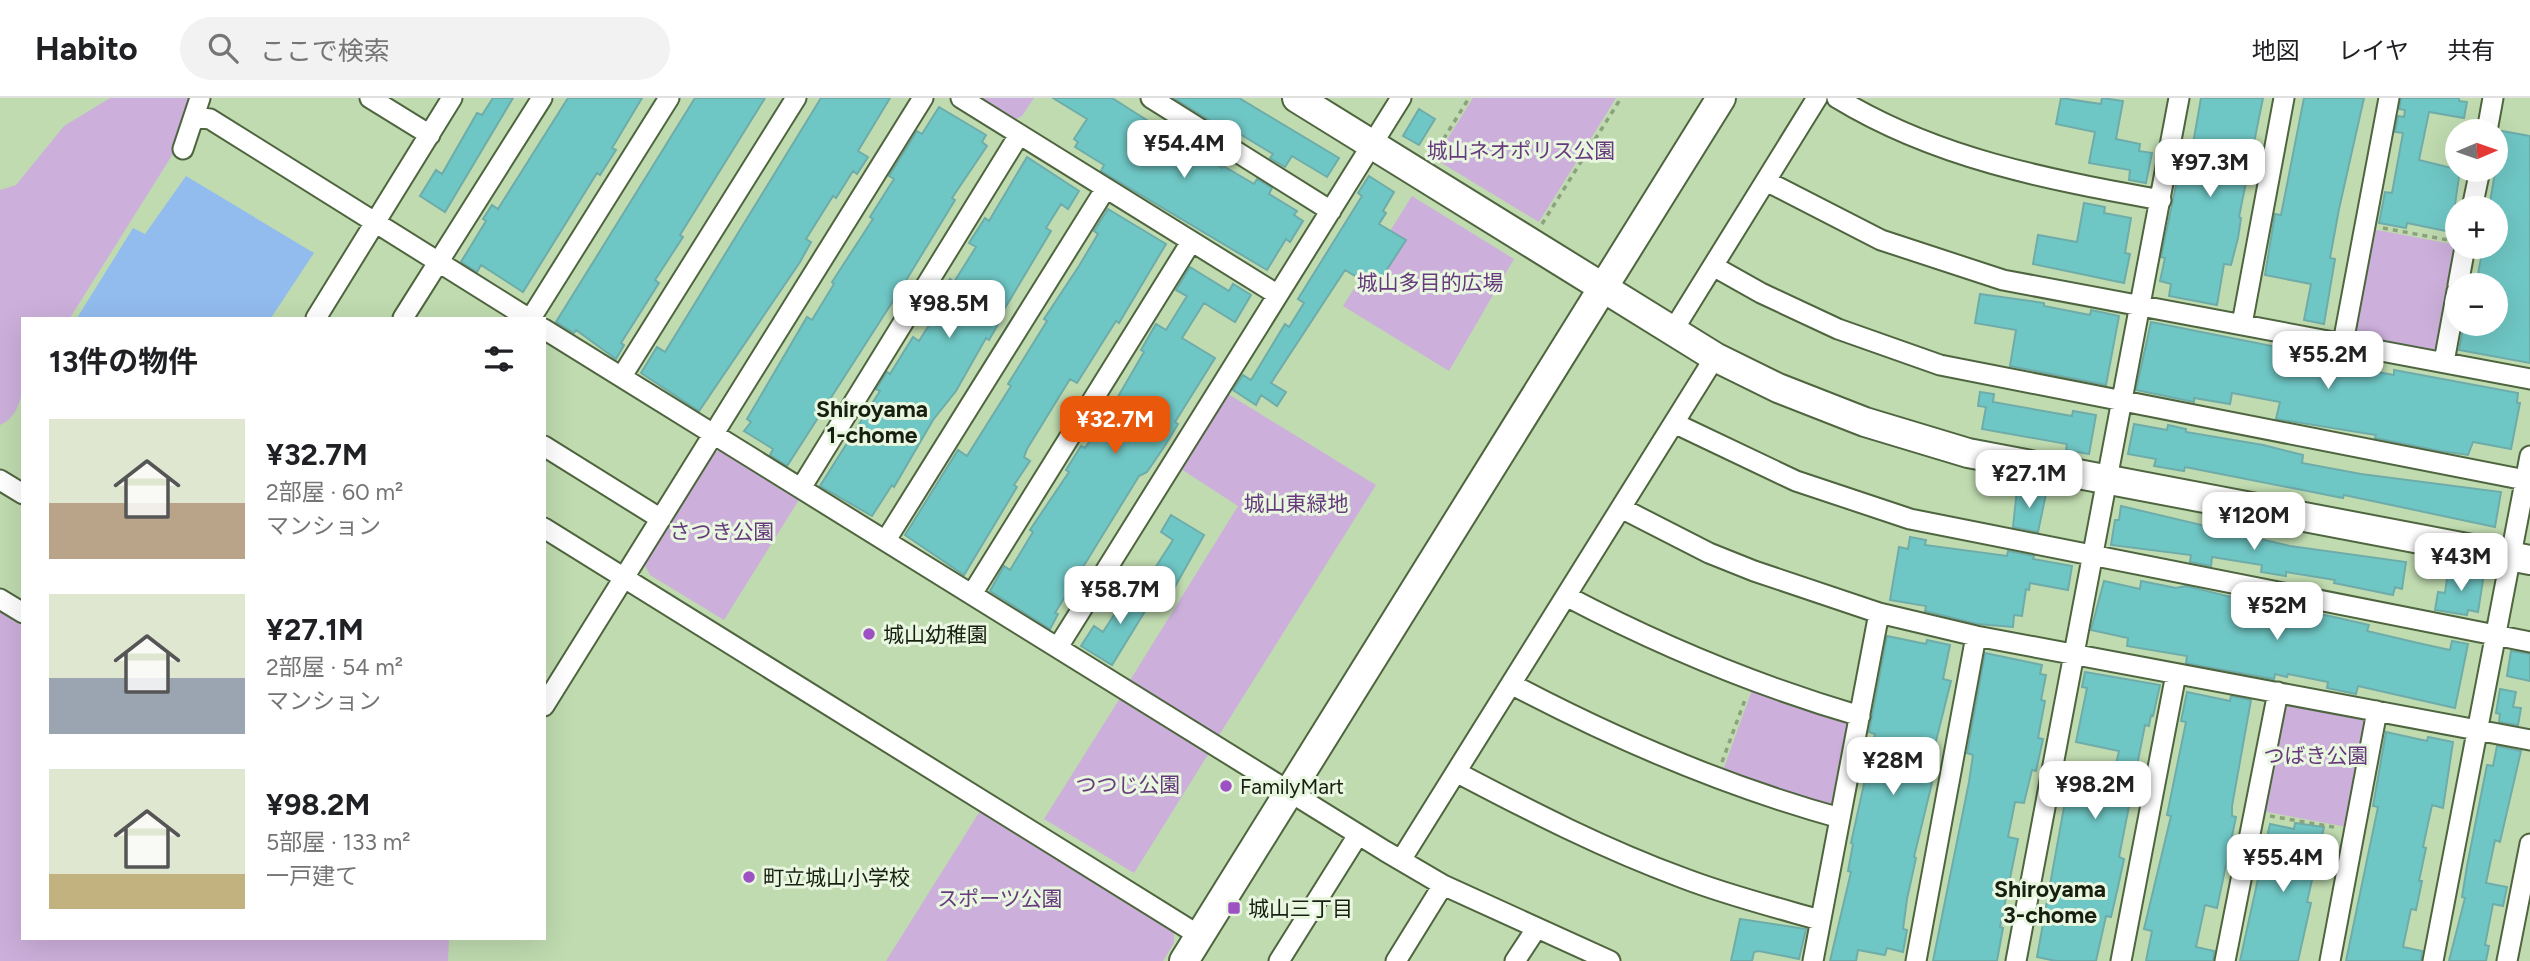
<!DOCTYPE html>
<html lang="ja">
<meta charset="utf-8">
<style>
:root{--surface:#fff;--page:#f2f2f2;--text:#202124;--muted:#757577;--line:#e0e0e0;--accent:#ea580c}
body{margin:0;font-family:Figtree,"Noto Sans JP",sans-serif;background:var(--page);color:var(--text);height:100vh;display:flex;flex-direction:column;font-size:26px;white-space:nowrap}
*{box-sizing:border-box;margin:0}
p{font-size:23px;color:var(--muted)}
.icon{flex:none;width:38px;height:38px;fill:none;stroke:currentColor;stroke-width:2;stroke-linecap:round;stroke-linejoin:round}
.map{position:relative;flex:1;overflow:hidden}
.drawer{position:absolute;left:21px;top:219px;width:525px;height:623px;display:flex;flex-direction:column;background:var(--surface);border-radius:0px;box-shadow:0 7px 28px #0002}
.drawer>*{flex:none}
.needle{width:46px;rotate:88deg}
.fabs{position:absolute;left:2445px;top:21px;display:grid;gap:14px}
.fabs a{display:grid;place-items:center;width:63px;height:63px;border-radius:50%;background:var(--surface);box-shadow:0 7px 28px #0002;font-size:35px}
.price{position:absolute;translate:-50% -60px;padding:0 16px;border-radius:14px;background:#fff;color:#222;font-size:23px;line-height:46px;filter:drop-shadow(0 2px 4px #0008)}
.price::after{content:'';position:absolute;left:50%;top:42px;width:21px;height:16px;margin-left:-10px;background:inherit;clip-path:polygon(0 0,100% 0,50% 100%)}
.price.on{background:var(--accent);color:#fff}
ul{padding:0;list-style:none}
li{display:flex;align-items:center;gap:21px;height:175px;padding:0 28px}
li span{display:grid;place-items:center;flex:none;width:196px;height:140px;border-radius:0px;color:#555}
li>.icon{margin-inline-start:auto}
span .icon{width:84px;height:84px;fill:#fffc;stroke-width:1}
li b{font-size:30px}
h2{display:flex;justify-content:space-between;align-items:center;height:84px;padding:0 28px;font-size:30px}
header{display:flex;align-items:center;gap:42px;box-sizing:border-box;height:98px;padding:0 35px;background:var(--surface);border-bottom:2px solid var(--line)}
header strong{font-size:33px}
nav{display:flex;gap:38px;margin-inline-start:auto;font-size:24px}
.search{width:490px;height:63px;background:var(--page);display:flex;align-items:center;gap:18px;box-sizing:border-box;padding:0 24px;border-radius:38px;color:var(--muted);font-size:26px}
.map>svg:first-child{display:block}
.green{fill:#ccb0db}
.water{fill:#92bcee}
.building{fill:#6fc7c5;stroke:#6eacaa;stroke-width:2}
.lines{fill:none;stroke-linecap:round;stroke-linejoin:round}
.street-casing{stroke:#4e653f;stroke-width:23}
.secondary-casing{stroke:#4e653f;stroke-width:32}
.path{stroke:#8ca17e;stroke-width:3.5;stroke-dasharray:5 5;stroke-linecap:butt}
.street{stroke:#fff;stroke-width:19}
.secondary{stroke:#fff;stroke-width:28}
.poi-dot{fill:#9e51c3;stroke:#e9f7e1;stroke-width:2.5}
.labels{text-anchor:middle;dominant-baseline:central;stroke-width:6;stroke-linejoin:round;paint-order:stroke}
.park-label{font-size:21px;fill:#663a7c;stroke:#e9f7e1}
.poi-label{font-size:21px;fill:#172010;stroke:#e9f7e1;text-anchor:start}
.neighbourhood-label{font-size:23px;font-weight:bold;fill:#172010;stroke:#e9f7e1}
</style>
<header>
<strong>Habito</strong>
<div class="search"><svg class="icon" aria-label="search" viewBox="0 0 24 24"><circle cx="10" cy="10" r="6"/><path d="M15 15l6 6"/></svg>ここで検索</div>
<nav><a>地図</a><a>レイヤ</a><a>共有</a></nav>
</header>
<div class="map">
<svg width="2530" height="863" viewBox="0 0 2530 863">
<rect width="100%" height="100%" fill="#c0dbb0"/>
<path class="green" d="M110 0H193L176 51 70 220H23C23 250 33 314 0 327V92L16 87 64 28Z
M980 0H1034L1022 18 1016 21Z
M1473 0H1616L1539 124 1435 61Z
M1412 98 1514 161 1449 273 1343 208Z
M2372 131 2457 147 2436 252 2358 239 2355 236Z
M1228 296 1376 387 1218 639 1129 584 1238 408 1181 371Z
M720 352 800 400 724 522 650 477 644 466 713 356Z
M0 510 23 525V840H449L448 863H0Z
M1752 592 1849 625 1833 708 1722 675Z
M1120 600 1209 655 1134 775 1044 721Z
M2285 605 2365 621 2347 729 2262 713Z
M980 713 1174 832V845L1163 863H886Z"/>
<path class="water" d="M186 78 314 155 271 220H77L133 130 145 136Z"/>
<path class="building" d="M493 0H513L445 114 420 98 436 72 442 76 477 15 482 17Z
M568 0H642L612 50 616 52 600 77 597 75 523 194 481 167 477 174 461 164 486 123 483 121 492 107 498 111Z
M695 0H765L680 137 683 139 655 182 659 185 621 245 624 247 616 261 576 232 574 235 556 224Z
M821 0H890L858 53 868 59 857 76 853 73 836 100 833 98 806 141 811 144 800 164 699 313 641 275 657 249 665 254Z
M1053 0H1112L1222 70 1223 68 1254 86 1257 81 1272 90 1269 96 1297 113 1294 117 1303 123 1290 144 1286 141 1267 172 1101 73 1104 67 1075 49 1078 44 1074 41 1087 21Z
M1174 0H1239L1339 60 1327 79 1292 58 1285 69 1270 60 1273 56 1238 35 1236 39Z
M2061 0 2101 6 2102 0 2123 3 2116 41 2140 46 2139 53 2152 55 2146 85 2129 82 2130 72 2089 65 2095 34 2056 26Z
M2201 0H2263L2239 119 2241 120 2238 140 2231 167 2224 166 2217 207 2169 198 2171 186 2160 183 2165 160 2161 159 2180 68 2189 69Z
M2304 0H2364L2339 111 2330 160 2335 161 2324 226 2304 222 2311 186 2265 177 2275 116 2281 117Z
M2401 0H2459V3L2467 4 2464 20 2429 14 2419 62 2460 72 2451 134 2407 125 2406 130 2379 125 2385 94 2392 95 2403 35 2395 34 2398 18 2404 19 2405 12 2399 11Z
M939 9 986 37 982 44 987 48 952 100 955 102 902 189 787 368 770 357 773 351 744 333 751 324 747 321 807 219 812 222 834 186 832 184 873 121 870 119 894 81 889 78 917 33 922 36Z
M1419 11 1435 21 1419 47 1403 38Z
M2502 33 2530 38V265L2459 252 2464 226 2496 230V187H2476L2483 149H2496V110H2489Z
M1027 59 1079 93 1068 111 1061 106 1046 130 1051 133 999 220 1001 221 989 242 986 240 956 293 933 322 894 389 892 387 872 418 820 388 880 293 876 291 887 274 890 276 913 239 919 243 941 208 936 204 950 181 954 184 976 149 969 145 985 120 989 123Z
M1369 78 1394 94 1383 113 1386 115 1379 126 1406 142 1375 190 1345 172 1271 285 1286 294 1277 308 1261 297 1256 307 1233 292 1243 277 1251 282 1285 226 1289 229 1304 205 1298 201 1362 98 1358 95Z
M2084 105 2105 109 2104 115 2131 120 2125 155 2130 156 2124 185 2033 166 2038 137 2077 144Z
M1108 111 1166 146 1119 225 1116 223 1077 285 1070 281 1027 351 1024 359 1030 363 1014 387 1017 389 964 477 905 437 958 352 967 358 1011 288 1008 286 1047 223 1044 221 1079 168 1098 136 1094 133Z
M1190 169 1229 193 1233 186 1251 197 1235 224 1204 205 1182 240 1215 260 1175 324 1178 326 1166 346 1147 374 1139 378 1083 469 1055 515 1058 516 1050 531 990 493 1004 468 1010 472 1033 434 1030 432 1069 374 1066 372 1081 348 1085 350 1105 321 1144 254 1141 252 1156 226 1166 232 1187 198 1176 192Z
M1980 196 2044 205V208L2090 217 2091 212 2119 218 2106 287 2010 268 2016 232 1975 225Z
M2151 224 2312 256 2311 261 2344 268 2394 277V272L2518 295 2517 305H2520L2511 351 2473 344 2468 357 2440 353 2375 340 2376 337 2276 321 2280 304 2232 295 2230 306 2194 300V304L2136 292Z
M1980 294 1994 296 1993 304 2072 318 2073 313 2096 317 2089 356 2066 352 2067 346 1982 331 1986 309 1978 308Z
M2134 326 2167 332 2168 327 2186 331V334L2263 347 2303 357 2302 365 2361 376 2501 394 2495 429 2344 397 2343 400 2185 369 2184 373 2154 368 2156 361 2128 356Z
M2017 391 2046 396 2038 434 2013 429Z
M2121 408 2290 448 2406 464 2402 491 2395 489 2393 497 2334 485 2335 482 2286 474V478L2261 474 2262 467 2212 459 2211 468 2190 464 2191 457 2111 447 2115 422H2119Z
M1171 417 1204 437 1173 492 1150 478 1173 442 1161 434Z
M1910 439 1926 442 1925 447 2007 458 2008 453 2034 458 2033 461 2072 468 2068 492 2030 485 2029 492 2026 491 2022 518 2014 517 2013 529 1977 526 1925 513 1926 508 1890 502 1899 449 1908 451Z
M2448 473 2484 476 2478 514 2468 512 2467 517 2435 512 2438 494 2445 495Z
M1143 482 1158 492 1112 567 1081 548 1094 528 1103 534 1121 506 1126 509Z
M2104 483 2140 491 2141 483 2176 490 2186 488 2314 519 2315 515 2334 519 2369 527 2367 533 2418 545 2450 552 2452 543 2468 546 2455 610 2358 588 2356 596 2327 590 2328 584 2288 576 2287 579 2275 576 2274 581 2190 566 2186 565 2187 558 2127 548 2128 540 2091 532Z
M1887 538 1926 546 1927 542 1950 547 1943 581 1951 583 1934 651 1938 652 1931 689 1914 759 1916 760 1907 801 1903 831 1907 832 1903 854 1887 850 1885 857 1858 852 1856 863H1830L1851 774 1848 773 1853 746 1851 745 1875 636 1869 634Z
M2511 553 2530 556V583L2507 578Z
M1985 555 2042 567 2040 576 2046 577 2041 602 2045 603 2038 640 2043 641 2036 673 2032 672 2024 705 2015 704 2008 739 2018 741 2000 829 2003 830 1997 863H1933L1969 684 1973 657 1967 655Z
M2085 574 2160 587 2153 618 2151 617 2149 628 2145 627 2119 759 2124 761 2118 789 2111 819 2106 818 2096 863H2056L2037 859 2070 676 2112 684 2119 653 2076 644 2087 590 2082 589Z
M2500 591 2516 594 2513 609 2521 610 2518 627 2499 624 2500 616 2496 615Z
M2187 594 2230 603 2231 598 2251 602 2232 708V718L2236 719 2217 810 2205 807 2196 849 2214 853 2213 863H2146L2152 833 2144 831 2171 718 2167 717 2186 624 2181 623Z
M2386 634 2427 643 2428 639 2453 644 2443 710 2432 707 2423 749 2426 750 2419 783H2422L2416 812 2411 811 2403 849 2422 853 2421 863H2346L2378 709 2373 708Z
M2497 648 2521 653 2500 744 2495 742 2486 785 2507 789 2503 808 2493 806 2485 847 2489 848 2486 863H2449L2465 800 2462 799 2467 768 2487 667 2493 668Z
M2295 725 2324 729 2307 804 2311 805 2298 863H2240L2270 726 2294 731Z
M1740 821 1806 831 1799 861 1759 853 1754 854 1752 863H1731Z"/>
<g class="lines">
<defs>
<path id="street" d="M370 0 430 37
M961 0 1278 197
M1151 0 1331 113
M1837 0C1937 61 2047 81 2161 102
M194 19 210 21 528 220
M2487 33 2493 0
M183 51 200 0
M1766 83 1881 142 2003 182 2530 281
M2472 110 2480 72
M1713 168 1761 195 1838 231 1940 267 2530 383
M2458 187 2465 149
M316 220 452 0
M403 220 542 0
M531 220 669 0
M2242 226 2284 0
M544 231 1385 753 1443 787 1610 863
M1672 234 1817 0
M2343 245 2389 0
M2444 264 2457 193
M622 278 796 0
M1674 325 1796 383 1910 421 2530 544
M544 348 661 421
M0 382 23 396
M801 390 1019 37
M1621 410 1709 455 1754 473 1879 515 1976 538 2530 642
M544 430 1200 838
M886 442 1106 90
M972 496 1191 144
M1566 498C1661 548 1757 588 1860 618
M0 501 23 515
M1058 549 1401 0
M1511 586C1617 642 1724 688 1840 720
M544 608 923 0
M1456 674C1530 713 1604 751 1683 780 1727 797 1774 809 1820 822
M1401 762 1715 259
M1279 863 1358 737
M1396 863 1443 787
M1515 863 1536 831
M1813 863 1879 515
M1916 863 1976 538
M2016 863 2179 0
M2121 863 2176 576
M2225 863 2278 594
M2330 863 2377 613
M2433 863 2530 358
M2507 863 2530 746"/>
<path id="secondary" d="M1297 0 1715 259 1778 290 1865 324 1968 355 2530 462
M1184 863 1721 0"/>
</defs>
<use href="#street" class="street-casing"/>
<use href="#secondary" class="secondary-casing"/>
<path class="path" d="M1433 58 1469 0
M1542 126 1621 0
M2383 130 2448 142
M1722 664 1746 599
M2270 718 2339 730"/>
<use href="#street" class="street"/>
<use href="#secondary" class="secondary"/>
</g>
<g class="poi-dot">
<circle cx="869" cy="536" r="7"/>
<circle cx="1226" cy="688" r="7"/>
<circle cx="749" cy="779" r="7"/>
<rect x="1227" y="803" width="14" height="14" rx="3.5"/>
</g>
<g class="labels">
<g class="park-label">
<text x="1521" y="52">城山ネオポリス公園</text>
<text x="1430" y="184">城山多目的広場</text>
<text x="1296" y="405">城山東緑地</text>
<text x="722" y="433">さつき公園</text>
<text x="2316" y="657">つばき公園</text>
<text x="1128" y="686">つつじ公園</text>
<text x="1000" y="800">スポーツ公園</text>
</g>
<g class="poi-label">
<text x="883" y="536">城山幼稚園</text>
<text x="1240" y="688">FamilyMart</text>
<text x="763" y="779">町立城山小学校</text>
<text x="1248" y="810">城山三丁目</text>
</g>
<g class="neighbourhood-label">
<text x="872" y="311">Shiroyama<tspan x="872" dy="26">1-chome</tspan></text>
<text x="2050" y="791">Shiroyama<tspan x="2050" dy="26">3-chome</tspan></text>
</g>
</g>
</svg>
<div class="fabs">
<a><svg class="needle" viewBox="-14 -14 28 28"><path d="M0-13l5 13h-10z" fill="#e53935"/><path d="M0 13l5-13h-10z" fill="#757577"/></svg></a>
<a>+</a>
<a>−</a>
</div>
<b class="price" style="left:1184px;top:82px">¥54.4M</b>
<b class="price" style="left:2210px;top:101px">¥97.3M</b>
<b class="price" style="left:949px;top:242px">¥98.5M</b>
<b class="price" style="left:2328px;top:293px">¥55.2M</b>
<b class="price on" style="left:1115px;top:358px">¥32.7M</b>
<b class="price" style="left:2029px;top:412px">¥27.1M</b>
<b class="price" style="left:2254px;top:454px">¥120M</b>
<b class="price" style="left:2461px;top:495px">¥43M</b>
<b class="price" style="left:1120px;top:528px">¥58.7M</b>
<b class="price" style="left:2277px;top:544px">¥52M</b>
<b class="price" style="left:1893px;top:699px">¥28M</b>
<b class="price" style="left:2095px;top:723px">¥98.2M</b>
<b class="price" style="left:2283px;top:796px">¥55.4M</b>
<section class="drawer">
<h2>13件の物件<svg class="icon" aria-label="filters" viewBox="0 0 24 24"><path d="M4 7h16M4 17h16"/><circle cx="9" cy="7" r="2"/><circle cx="15" cy="17" r="2"/></svg></h2>
<ul>
<li><span style="background:linear-gradient(#dfe7d0 60%,#b9a48a 0)"><svg class="icon" aria-label="home" viewBox="0 0 24 24"><path d="M3 11l9-7 9 7M6 9v11h12V9"/></svg></span><div><b>¥32.7M</b><p>2部屋 · 60 m²</p><p>マンション</p></div></li>
<li><span style="background:linear-gradient(#dfe7d0 60%,#9aa5b1 0)"><svg class="icon" aria-label="home" viewBox="0 0 24 24"><path d="M3 11l9-7 9 7M6 9v11h12V9"/></svg></span><div><b>¥27.1M</b><p>2部屋 · 54 m²</p><p>マンション</p></div></li>
<li><span style="background:linear-gradient(#dfe7d0 75%,#c2b280 0)"><svg class="icon" aria-label="home" viewBox="0 0 24 24"><path d="M3 11l9-7 9 7M6 9v11h12V9"/></svg></span><div><b>¥98.2M</b><p>5部屋 · 133 m²</p><p>一戸建て</p></div></li>
</ul>
</section>
</div>
